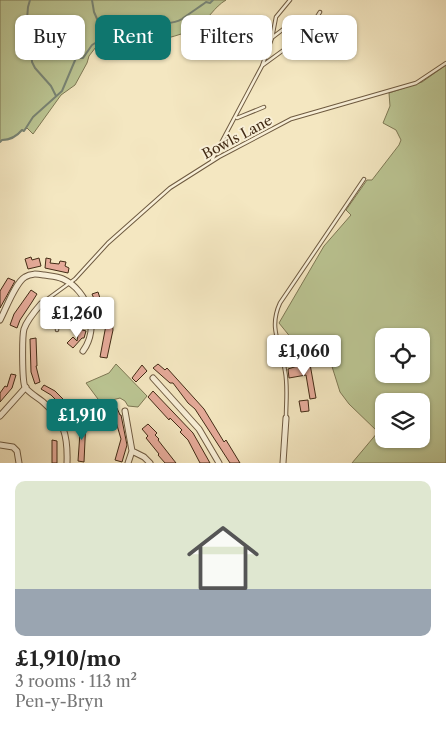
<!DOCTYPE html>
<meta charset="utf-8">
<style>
:root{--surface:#fff;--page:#f6f6f6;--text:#222;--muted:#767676;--accent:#0f766e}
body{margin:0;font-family:"Libre Caslon Text",serif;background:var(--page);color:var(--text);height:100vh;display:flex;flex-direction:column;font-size:19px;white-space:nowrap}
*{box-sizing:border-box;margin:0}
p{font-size:16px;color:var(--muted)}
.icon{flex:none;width:28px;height:28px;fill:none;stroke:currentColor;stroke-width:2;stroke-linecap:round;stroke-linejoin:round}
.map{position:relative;height:463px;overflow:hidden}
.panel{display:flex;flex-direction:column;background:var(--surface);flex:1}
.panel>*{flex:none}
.top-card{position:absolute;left:15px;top:15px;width:416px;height:45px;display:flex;gap:10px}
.fabs{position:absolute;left:375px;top:328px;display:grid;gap:10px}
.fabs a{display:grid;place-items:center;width:55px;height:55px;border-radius:10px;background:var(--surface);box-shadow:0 1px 4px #0004;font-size:25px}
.price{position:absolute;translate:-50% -42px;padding:0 11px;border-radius:5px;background:#fff;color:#222;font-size:16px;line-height:32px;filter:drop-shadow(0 1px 2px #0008)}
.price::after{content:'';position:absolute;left:50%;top:30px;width:15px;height:11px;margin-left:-8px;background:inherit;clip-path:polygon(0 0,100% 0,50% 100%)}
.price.selected{background:var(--accent);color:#fff}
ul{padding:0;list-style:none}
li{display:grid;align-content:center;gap:10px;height:265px;padding:0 15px}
li span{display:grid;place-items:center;height:155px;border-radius:10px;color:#555}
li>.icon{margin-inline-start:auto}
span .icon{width:90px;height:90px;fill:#fffc;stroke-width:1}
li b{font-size:21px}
.pill{padding:0 18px;border-radius:10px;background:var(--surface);box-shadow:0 1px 4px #0004;font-size:18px;line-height:45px}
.pill.selected{background:var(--accent);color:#fff}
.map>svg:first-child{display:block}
.green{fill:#bbc593;stroke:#7e7854;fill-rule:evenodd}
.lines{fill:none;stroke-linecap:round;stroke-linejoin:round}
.stream{stroke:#788475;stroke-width:2}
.building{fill:#e5aa99;stroke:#422b15}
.service-casing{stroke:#6e5a40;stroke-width:4.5}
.minor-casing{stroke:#6e5a40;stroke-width:7}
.service{stroke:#f8efd7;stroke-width:2.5}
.minor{stroke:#f8efd7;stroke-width:5}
.labels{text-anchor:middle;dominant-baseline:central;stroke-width:4;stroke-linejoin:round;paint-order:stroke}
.street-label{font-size:14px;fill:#422b15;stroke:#f8efd7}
</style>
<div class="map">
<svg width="446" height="463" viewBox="0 0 446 463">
<rect width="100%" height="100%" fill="#f4e7c1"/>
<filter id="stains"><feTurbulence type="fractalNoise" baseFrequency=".004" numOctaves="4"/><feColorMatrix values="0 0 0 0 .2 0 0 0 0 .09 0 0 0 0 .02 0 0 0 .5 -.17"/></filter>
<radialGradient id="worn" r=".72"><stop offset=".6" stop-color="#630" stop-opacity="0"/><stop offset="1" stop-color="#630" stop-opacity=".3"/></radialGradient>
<path class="green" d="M0 0H226C214 7 209 19 198 26 185 35 165 38 150 43L143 30 138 28 99 43 89 56 87 63 75 85 61 95 33 134 27 128 24 131 22 130C17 136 9 140 2 140L0 142Z
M446 65V463H352L378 432 349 404 340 392 324 341 296 344 279 323 324 246 351 215 346 210 367 180H372L399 145 401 140 396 130 383 123 390 106 389 93 422 82ZM384 336H421V374H384ZM384 401H421V439H384Z
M116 364 147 396 138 407 128 406 125 401 120 398 101 403 86 383 109 373Z"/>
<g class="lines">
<path class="stream" d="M30 0 28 7 26 31 31 43 32 62 35 68 51 86 56 96
M92 0 94 12 105 37
M0 142 2 140C10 140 17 136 22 130L24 131 33 117 62 91 76 58H83L92 45 105 37 125 26 146 20C154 25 175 24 182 19 190 13 198 8 206 2L210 3 213 0"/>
</g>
<path class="building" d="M31 257 32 260 39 258 41 266 28 269 25 259Z
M46 258 51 259 50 263 59 264 60 261 66 262 65 266 69 268 68 273 45 268Z
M8 278 15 281 0 308V291Z
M31 290 37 294 32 302 20 320 17 328 10 325 14 314Z
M98 292 103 307 107 306 112 318 113 330 107 358 100 357 106 325 105 313 101 315 92 294Z
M78 302 86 321 79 324 72 305Z
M79 329 86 331 84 338H82L73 348 67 343 73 337 77 341Z
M36 338 37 366H36L40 382 35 384 31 372 30 339Z
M158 364 165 370 167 368 204 409 224 442 226 440 240 463H230L195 409 188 403 173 383H170L153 368Z
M304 364V365L310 364 316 398 310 399 306 375 289 378 288 369Z
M142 365 147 371 136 382 132 378Z
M11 374 16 375 12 388 0 402V393L5 386 7 387Z
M44 385 55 391 67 403 62 406 51 395 41 389Z
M153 391 193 433 210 463H200L188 440 180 432 182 430 170 418 169 420 148 397Z
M308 400 309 411 301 412 299 401Z
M113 401 116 409 117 408 120 415H121L127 445 122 462 115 460 121 439 114 415 113 416 107 403Z
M81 418 86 419 84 462 78 461Z
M148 424 157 433 155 435 159 439 158 440 176 463H165L158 455 159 454 146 438 148 436 142 429Z
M52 440 57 441V463H52Z"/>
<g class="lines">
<defs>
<path id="service" d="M273 37 286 27
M263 65 300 38 315 20 320 12
M237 118 264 107
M212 160 262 66 272 38 276 17 290 0
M42 303 75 279 108 243 170 188 219 157 291 119 416 83 446 63
M42 304C56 307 58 318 57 330
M286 418C286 402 288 386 285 371 281 344 268 329 280 303L364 179"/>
<path id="minor" d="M41 304C34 312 27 320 24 329 22 336 22 381 25 387 29 393 37 397 43 402 64 420 68 436 67 463
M0 320C6 309 15 283 25 277 31 273 37 274 44 275 50 276 57 276 63 279 89 291 100 328 83 351
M153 378 199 429 219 463
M125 411 132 451 128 463
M0 416 26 387
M0 445 13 447 17 451 19 463
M132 451 144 457 150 463
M283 463 286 418"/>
</defs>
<use href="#service" class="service-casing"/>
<use href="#minor" class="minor-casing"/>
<use href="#service" class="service"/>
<use href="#minor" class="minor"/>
</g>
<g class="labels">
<g class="street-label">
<text transform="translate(237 137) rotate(-28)">Bowls Lane</text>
</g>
</g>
<rect width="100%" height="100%" filter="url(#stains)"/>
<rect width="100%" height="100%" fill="url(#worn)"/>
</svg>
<div class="fabs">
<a><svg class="icon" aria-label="locate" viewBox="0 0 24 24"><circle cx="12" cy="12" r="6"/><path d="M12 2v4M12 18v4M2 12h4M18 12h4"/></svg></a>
<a><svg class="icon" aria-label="layers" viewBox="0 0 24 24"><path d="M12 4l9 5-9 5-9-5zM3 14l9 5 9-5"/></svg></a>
</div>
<b class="price" style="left:77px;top:339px">£1,260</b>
<b class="price" style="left:304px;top:377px">£1,060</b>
<b class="price selected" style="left:82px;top:441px">£1,910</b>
<div class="top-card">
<a class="pill">Buy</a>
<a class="pill selected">Rent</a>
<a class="pill">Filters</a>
<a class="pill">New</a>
</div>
</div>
<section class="panel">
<ul>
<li><span style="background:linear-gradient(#dfe7d0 70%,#9aa5b1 0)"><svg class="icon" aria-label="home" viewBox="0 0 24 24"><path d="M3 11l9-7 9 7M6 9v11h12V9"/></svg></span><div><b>£1,910/mo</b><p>3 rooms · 113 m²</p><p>Pen-y-Bryn</p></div></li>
</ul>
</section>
